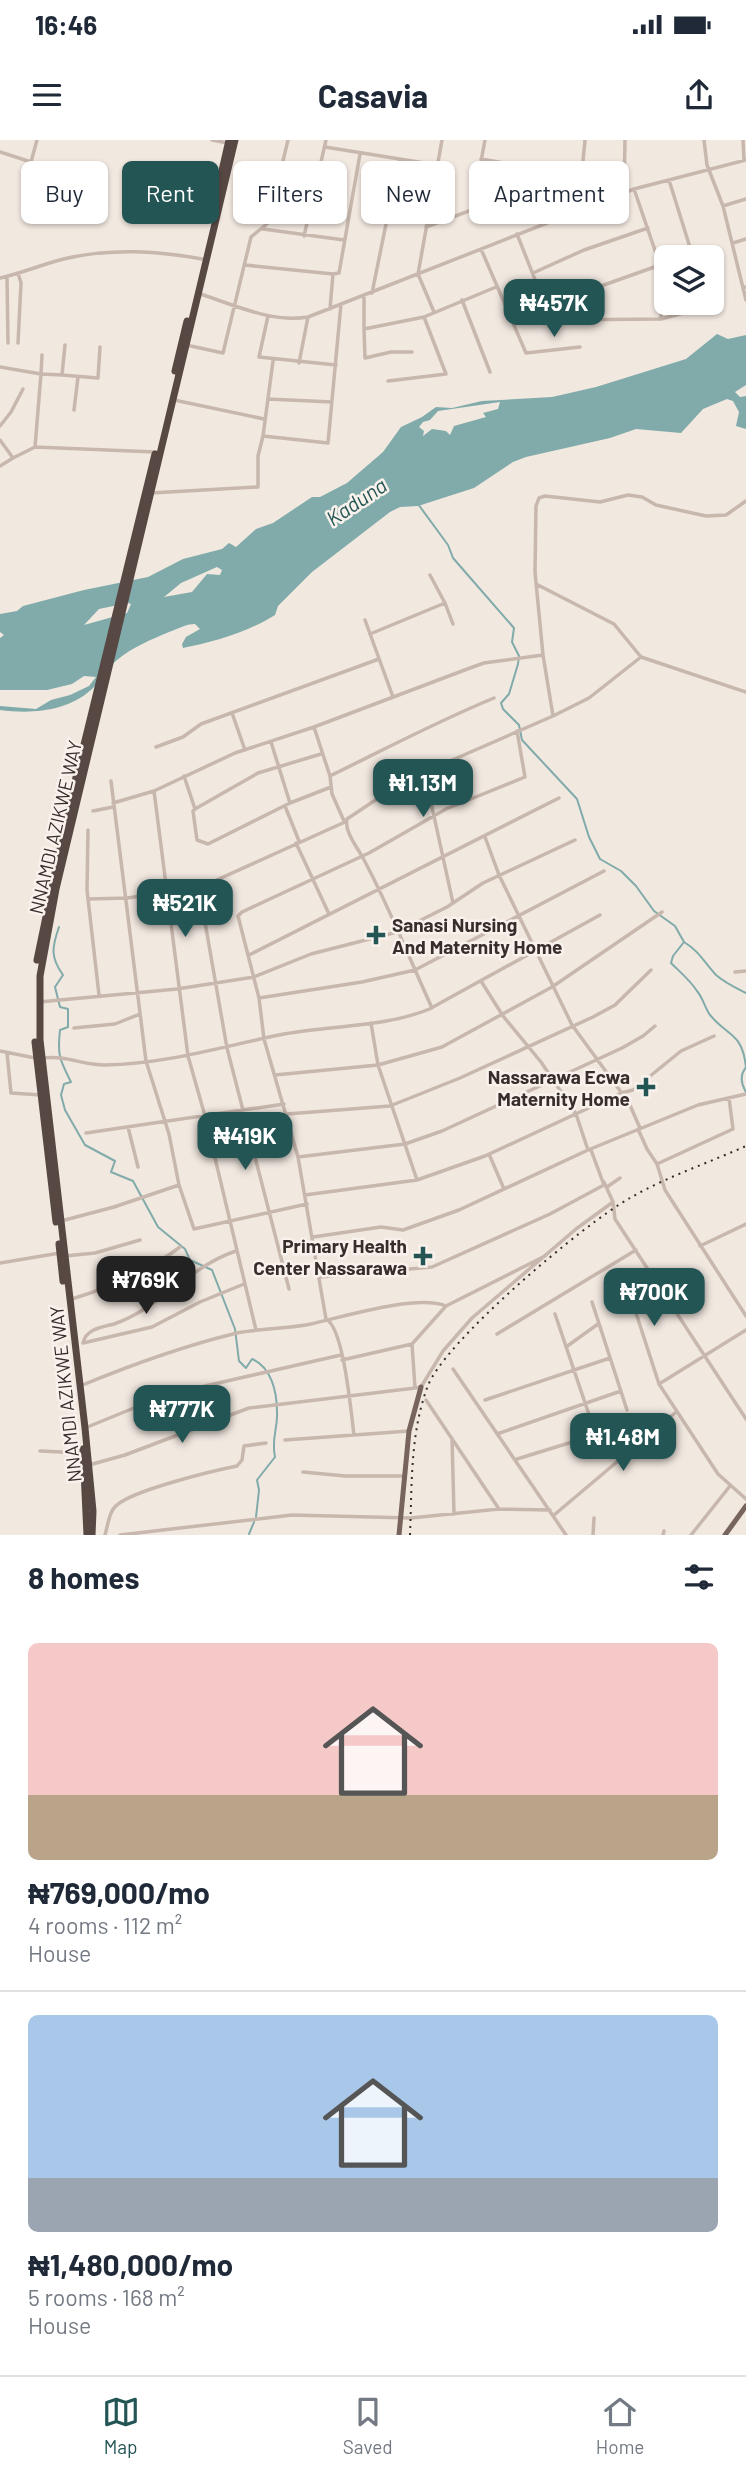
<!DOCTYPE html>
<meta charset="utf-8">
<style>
:root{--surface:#fff;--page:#f2f2f3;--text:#1f2937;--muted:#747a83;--line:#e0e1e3;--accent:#245555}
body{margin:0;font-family:Barlow,sans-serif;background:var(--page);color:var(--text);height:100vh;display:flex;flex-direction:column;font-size:26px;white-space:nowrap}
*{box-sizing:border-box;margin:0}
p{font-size:23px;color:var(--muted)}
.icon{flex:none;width:38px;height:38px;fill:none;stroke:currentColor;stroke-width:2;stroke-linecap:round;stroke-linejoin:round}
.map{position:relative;height:1395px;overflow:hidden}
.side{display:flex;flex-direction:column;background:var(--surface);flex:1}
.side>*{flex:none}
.banner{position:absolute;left:21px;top:21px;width:705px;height:63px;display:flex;gap:14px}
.buttons{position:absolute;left:654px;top:105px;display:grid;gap:14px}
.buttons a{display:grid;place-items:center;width:70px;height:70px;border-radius:10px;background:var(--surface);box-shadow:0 2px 5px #0004;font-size:35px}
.price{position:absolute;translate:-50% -60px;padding:0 16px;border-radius:14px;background:var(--accent);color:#fff;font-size:23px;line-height:46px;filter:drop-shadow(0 2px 4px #0008)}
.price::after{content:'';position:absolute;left:50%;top:42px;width:21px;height:16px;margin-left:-10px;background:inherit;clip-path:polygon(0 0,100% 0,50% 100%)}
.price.current{background:#222;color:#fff}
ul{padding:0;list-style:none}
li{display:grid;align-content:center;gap:14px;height:371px;padding:0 28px}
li+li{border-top:2px solid var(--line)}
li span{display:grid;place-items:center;height:217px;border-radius:10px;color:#555}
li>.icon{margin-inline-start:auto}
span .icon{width:126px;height:126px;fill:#fffc;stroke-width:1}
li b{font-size:30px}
h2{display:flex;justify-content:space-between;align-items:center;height:84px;padding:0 28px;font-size:30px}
.pill{padding:0 24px;border-radius:10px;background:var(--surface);box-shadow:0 2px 5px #0004;font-size:24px;line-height:63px}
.pill.current{background:var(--accent);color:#fff}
.status{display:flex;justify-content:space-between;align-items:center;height:49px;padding:0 35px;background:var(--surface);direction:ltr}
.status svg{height:19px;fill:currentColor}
header{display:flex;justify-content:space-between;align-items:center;height:91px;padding:0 28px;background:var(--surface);font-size:32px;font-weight:700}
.dock{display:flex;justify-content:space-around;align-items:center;height:98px;border-top:2px solid var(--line);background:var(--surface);font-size:19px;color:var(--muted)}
.dock a{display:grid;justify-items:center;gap:4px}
.dock .current{color:var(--accent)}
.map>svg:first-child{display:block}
.water{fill:#81abaa;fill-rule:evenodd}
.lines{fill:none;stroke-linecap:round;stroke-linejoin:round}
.stream{stroke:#81abaa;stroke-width:2}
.minor{stroke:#c8b7ad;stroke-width:3.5}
.major{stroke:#77645d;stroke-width:5}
.highway{stroke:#574843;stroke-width:7}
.rail{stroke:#372e2b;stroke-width:2;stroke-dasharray:2 5;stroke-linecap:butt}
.poi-dot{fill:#245555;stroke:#f9f2ec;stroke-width:2.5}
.labels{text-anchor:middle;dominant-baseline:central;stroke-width:5;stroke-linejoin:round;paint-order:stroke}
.street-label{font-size:19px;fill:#372e2b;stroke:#f9f2ec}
.poi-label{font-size:19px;font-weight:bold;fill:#372e2b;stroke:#f9f2ec;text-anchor:end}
.water-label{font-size:21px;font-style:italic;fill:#245555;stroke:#f9f2ec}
</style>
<div class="status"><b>16:46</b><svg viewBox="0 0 49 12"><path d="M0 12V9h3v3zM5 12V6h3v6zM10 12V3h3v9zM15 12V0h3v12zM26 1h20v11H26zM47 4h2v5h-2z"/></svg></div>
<header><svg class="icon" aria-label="menu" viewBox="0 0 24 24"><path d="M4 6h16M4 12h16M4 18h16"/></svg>Casavia<svg class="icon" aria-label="share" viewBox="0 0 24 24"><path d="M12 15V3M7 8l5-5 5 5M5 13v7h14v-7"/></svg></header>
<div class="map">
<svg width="746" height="1395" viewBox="0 0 746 1395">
<rect width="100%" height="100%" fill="#f1e8e0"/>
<path class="water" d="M717 194 728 199 746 195V245L735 252 740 257 746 256V289L736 286 739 272 733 261 727 259 703 269 681 293 636 289 610 298 526 317 513 322 474 348 418 366 400 367 390 372 312 432 278 466 275 475C248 492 214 502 183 508L182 504 186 497 200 489 195 484C185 484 178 489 169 492 152 499 131 508 117 520 107 528 101 541 92 549 67 572 31 574 0 570V566L36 569 51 560 70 555 89 546 96 537 84 536 72 544 47 550H0V498L4 495 0 492V474L17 471 23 466 84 450 148 437 183 419 222 409 229 403 236 407 256 389 273 383 312 357H320L347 343 383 312 401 287 422 277 436 267 452 268 482 261 552 257 596 247 686 219ZM500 262 498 269 483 273 486 277 454 286 450 295 446 291 432 289 423 296 424 291 419 287 423 282 430 280 438 271ZM217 427 222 430 220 435 207 434 192 452 164 457 181 443ZM128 463 131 464 127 473 84 485 99 469Z"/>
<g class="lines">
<path class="stream" d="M418 364 448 405 453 418 514 488 512 502 519 516 518 524 509 554 501 563 503 569 519 585 522 600 577 659 589 697 600 719 621 731 636 746 654 771 675 786 684 802 673 816 671 823C680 832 690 840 697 851 703 858 705 868 710 875 728 897 742 892 746 927 739 936 741 944 746 952
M59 787C52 807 50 817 63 835L55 847 60 867 68 869V887L60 890C57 916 60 920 71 942L64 944 61 955 65 970 85 1005 115 1021 111 1032 133 1041 158 1087 185 1109 190 1120 212 1130 235 1189 239 1221 246 1228 252 1219C271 1227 277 1251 277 1272 278 1289 271 1298 275 1317L257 1340 259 1350 256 1377
M684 802C699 811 704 822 716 835 725 843 736 848 746 853
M249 1394 254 1382"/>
<path class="minor" d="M212 0 228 3
M704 0 707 25 723 66 743 148 746 147
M743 0 744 20
M325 7 437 25
M0 12 31 22 37 0
M481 19 580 36
M669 40 693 117
M634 49 660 125
M624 53 625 0
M723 66 746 59
M472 70 485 0
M578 71 585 0
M426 87 525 50 532 57 543 84
M263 89 344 100
M517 94 551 180 661 179 691 171 698 163
M304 96 326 0
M733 103 746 99
M481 109 526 213 580 207
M245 125 333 134
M533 133 584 110 648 88
M7 137 8 203
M0 138C23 133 45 123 68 118 113 108 157 111 202 119
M743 148 746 160
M372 153 399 20
M200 154C235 165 271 183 308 177L634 49 746 20
M364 157V189L424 177 496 147
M462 160 490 232
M545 166 660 125 661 178
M330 169 333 134 339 133 360 14
M434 172 418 134 442 0
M268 176 259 217 336 225
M364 189 365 218 391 212H412
M18 203 21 143 18 133
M65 205 62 235 98 238 100 207
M186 205 223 213 251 97 268 83 288 0
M42 215 41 234 62 235
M273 221 263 296 328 303 341 164
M299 223 308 177
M0 227 41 234 35 307
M388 241 446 234 424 177
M268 259 332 262
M174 260 264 279
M74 270 78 237
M0 286 11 272 23 249
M0 300 13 318 0 326
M13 318 35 307 155 312
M151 353 258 347V316L263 296
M430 435 445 463 453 484
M536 444 614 484 641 517
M365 480 393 557
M370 494 445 463
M543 515 535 432 536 366 539 358 545 356 600 362 628 355 642 357 656 365 706 376 726 375 746 361
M232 573 245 610
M314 587 330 636 332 654 344 681
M271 602 290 663
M156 607 183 597 201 584 379 519
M321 614 258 633 195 669 193 671 197 700 208 704 290 663 331 647
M425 635 453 763
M184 636 195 669
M330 636C385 609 438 581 494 558
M111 641 146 921 169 994 179 1045 194 1089 307 1064
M154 651 188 916 205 976 256 1190
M113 663 154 651 235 613 314 587 470 528 484 523 543 515 553 576
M285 666 299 701
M93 671 113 667
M88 690 87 750 99 855
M485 697 499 735 572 885 629 963 640 988
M296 703 329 774
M199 748 227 908 289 1149
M88 759 127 758 199 748 345 682
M249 815 559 658
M735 832 746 831
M481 841 503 876 541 922 576 974 588 1010 698 965 746 954
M259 858 362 842 415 830 604 731
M39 862 177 849 254 837 311 814 397 792 447 767 483 743 575 700
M433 867 600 775
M371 883 378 925 417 1040
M74 888 115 884 140 874
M0 911 35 918
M7 913 11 953 41 955
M42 918C67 915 81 925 105 925 165 924 221 907 279 895 330 885 385 888 432 868 409 818 389 766 363 718 357 707 344 691 347 679L380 657 450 621 553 576 589 558 641 517 746 552
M275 935 378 925 442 907 552 847 662 772
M729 958 733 989 657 1024 665 1050 746 1176
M287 974 390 966 460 938 593 877 615 865 651 830
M128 987 138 1027
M638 989 647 1009 657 1024
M86 993 284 964
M489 1014 504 1049
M298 1017 405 1004 442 991 622 908 643 896 655 886
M607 1047 620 1038
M305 1055 417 1040 485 1016 621 953 633 950 681 911 714 896
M613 1062 615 1079 746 1279
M61 1081 114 1067 179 1045
M313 1097 381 1087 403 1090 459 1070 588 1010
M700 1106 746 1084
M65 1116 95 1113 140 1100
M545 1116 446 1166 412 1204 415 1248 421 1247 443 1211 472 1178 576 1089 613 1062 604 1042
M0 1123 60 1113
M320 1137 432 1127 550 1074 604 1045 591 1010
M625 1139 659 1244 718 1334 746 1359
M72 1159C111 1147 147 1132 180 1107
M592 1162 627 1270
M555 1174 601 1310
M497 1194 636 1110
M83 1203C86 1189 102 1187 114 1184 160 1168 190 1126 236 1111
M83 1203 152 1187 200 1162 244 1144
M566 1207 598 1184
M342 1220 412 1204
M453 1229 566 1395
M659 1244 746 1190
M80 1246C131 1225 183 1206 237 1193 261 1188 287 1189 311 1184 343 1177 416 1154 446 1166
M426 1260 499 1369
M485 1260 610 1218
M85 1288 151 1261 192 1249 341 1215
M497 1294 621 1251
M354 1295C351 1273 344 1188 326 1179L298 1017 264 899 259 858 238 776 242 772 369 713 446 669 525 637 517 591
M452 1298 454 1374
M285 1300 409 1291
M40 1311 83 1313
M517 1319 595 1295
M89 1325 125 1315 249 1268 415 1248
M303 1332 345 1336H403
M554 1375 675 1273
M105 1395C108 1385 109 1371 117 1365 134 1350 212 1331 237 1326L242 1320 244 1306 266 1303
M120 1395 292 1375 411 1378 499 1369 550 1370
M593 1395 594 1378
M663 1395 664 1391
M691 1395 730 1346"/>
<path class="major" d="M399 1395 409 1291 421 1247
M725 1395 746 1366"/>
<path class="highway" d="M216 57 229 0
M175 231 187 181
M37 820 69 666 155 314
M35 902 56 1082
M59 1104 63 1141
M83 1309 87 1395
M92 1395 93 1371 85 1288 40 900V836L56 749 235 0"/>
<path class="rail" d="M410 1395C412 1346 410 1295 427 1248 442 1203 585 1083 630 1058 666 1037 708 1023 746 1006"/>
</g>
<g class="poi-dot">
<path d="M372.5 784.5h7v7h7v7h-7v7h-7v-7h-7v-7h7z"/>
<path d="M642.5 936.5h7v7h7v7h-7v7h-7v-7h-7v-7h7z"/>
<path d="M419.5 1105.5h7v7h7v7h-7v7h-7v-7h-7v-7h7z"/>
</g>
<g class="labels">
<g class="street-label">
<text transform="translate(55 687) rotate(-77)">NNAMDI AZIKWE WAY</text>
<text transform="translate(65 1254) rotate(-96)">NNAMDI AZIKWE WAY</text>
</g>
<g class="poi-label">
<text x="392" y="784" text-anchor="start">Sanasi Nursing<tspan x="392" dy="22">And Maternity Home</tspan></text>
<text x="630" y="936">Nassarawa Ecwa<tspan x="630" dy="22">Maternity Home</tspan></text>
<text x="407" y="1105">Primary Health<tspan x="407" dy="22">Center Nassarawa</tspan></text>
</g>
<g class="water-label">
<text transform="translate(356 361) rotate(-34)">Kaduna</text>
</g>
</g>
</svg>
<div class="buttons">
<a><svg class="icon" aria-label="layers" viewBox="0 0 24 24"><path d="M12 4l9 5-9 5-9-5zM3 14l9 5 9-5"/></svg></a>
</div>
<b class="price" style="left:554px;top:199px">₦457K</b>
<b class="price" style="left:423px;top:679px">₦1.13M</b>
<b class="price" style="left:185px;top:799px">₦521K</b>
<b class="price" style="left:245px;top:1032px">₦419K</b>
<b class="price current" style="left:146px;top:1176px">₦769K</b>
<b class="price" style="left:654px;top:1188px">₦700K</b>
<b class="price" style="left:182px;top:1305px">₦777K</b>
<b class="price" style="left:623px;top:1333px">₦1.48M</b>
<div class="banner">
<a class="pill">Buy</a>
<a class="pill current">Rent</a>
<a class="pill">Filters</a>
<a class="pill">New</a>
<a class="pill">Apartment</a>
</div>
</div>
<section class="side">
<h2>8 homes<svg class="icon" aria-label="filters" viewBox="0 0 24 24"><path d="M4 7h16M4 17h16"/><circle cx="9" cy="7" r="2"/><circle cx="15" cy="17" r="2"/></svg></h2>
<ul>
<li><span style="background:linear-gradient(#f6c9c9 70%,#b9a48a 0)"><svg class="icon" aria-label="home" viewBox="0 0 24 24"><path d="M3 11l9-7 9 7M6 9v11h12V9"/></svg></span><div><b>₦769,000/mo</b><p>4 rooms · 112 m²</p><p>House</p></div></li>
<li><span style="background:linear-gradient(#a9c7e8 75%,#9aa5b1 0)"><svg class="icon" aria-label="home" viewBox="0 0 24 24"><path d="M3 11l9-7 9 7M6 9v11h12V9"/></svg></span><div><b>₦1,480,000/mo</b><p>5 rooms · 168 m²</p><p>House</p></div></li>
</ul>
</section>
<nav class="dock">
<a class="current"><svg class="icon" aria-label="map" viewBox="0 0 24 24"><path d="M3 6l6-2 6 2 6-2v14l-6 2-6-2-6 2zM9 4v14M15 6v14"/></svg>Map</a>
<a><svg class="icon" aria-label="saved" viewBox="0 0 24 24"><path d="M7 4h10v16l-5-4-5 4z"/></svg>Saved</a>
<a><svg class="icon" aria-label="home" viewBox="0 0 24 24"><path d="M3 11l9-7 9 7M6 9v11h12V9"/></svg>Home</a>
</nav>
